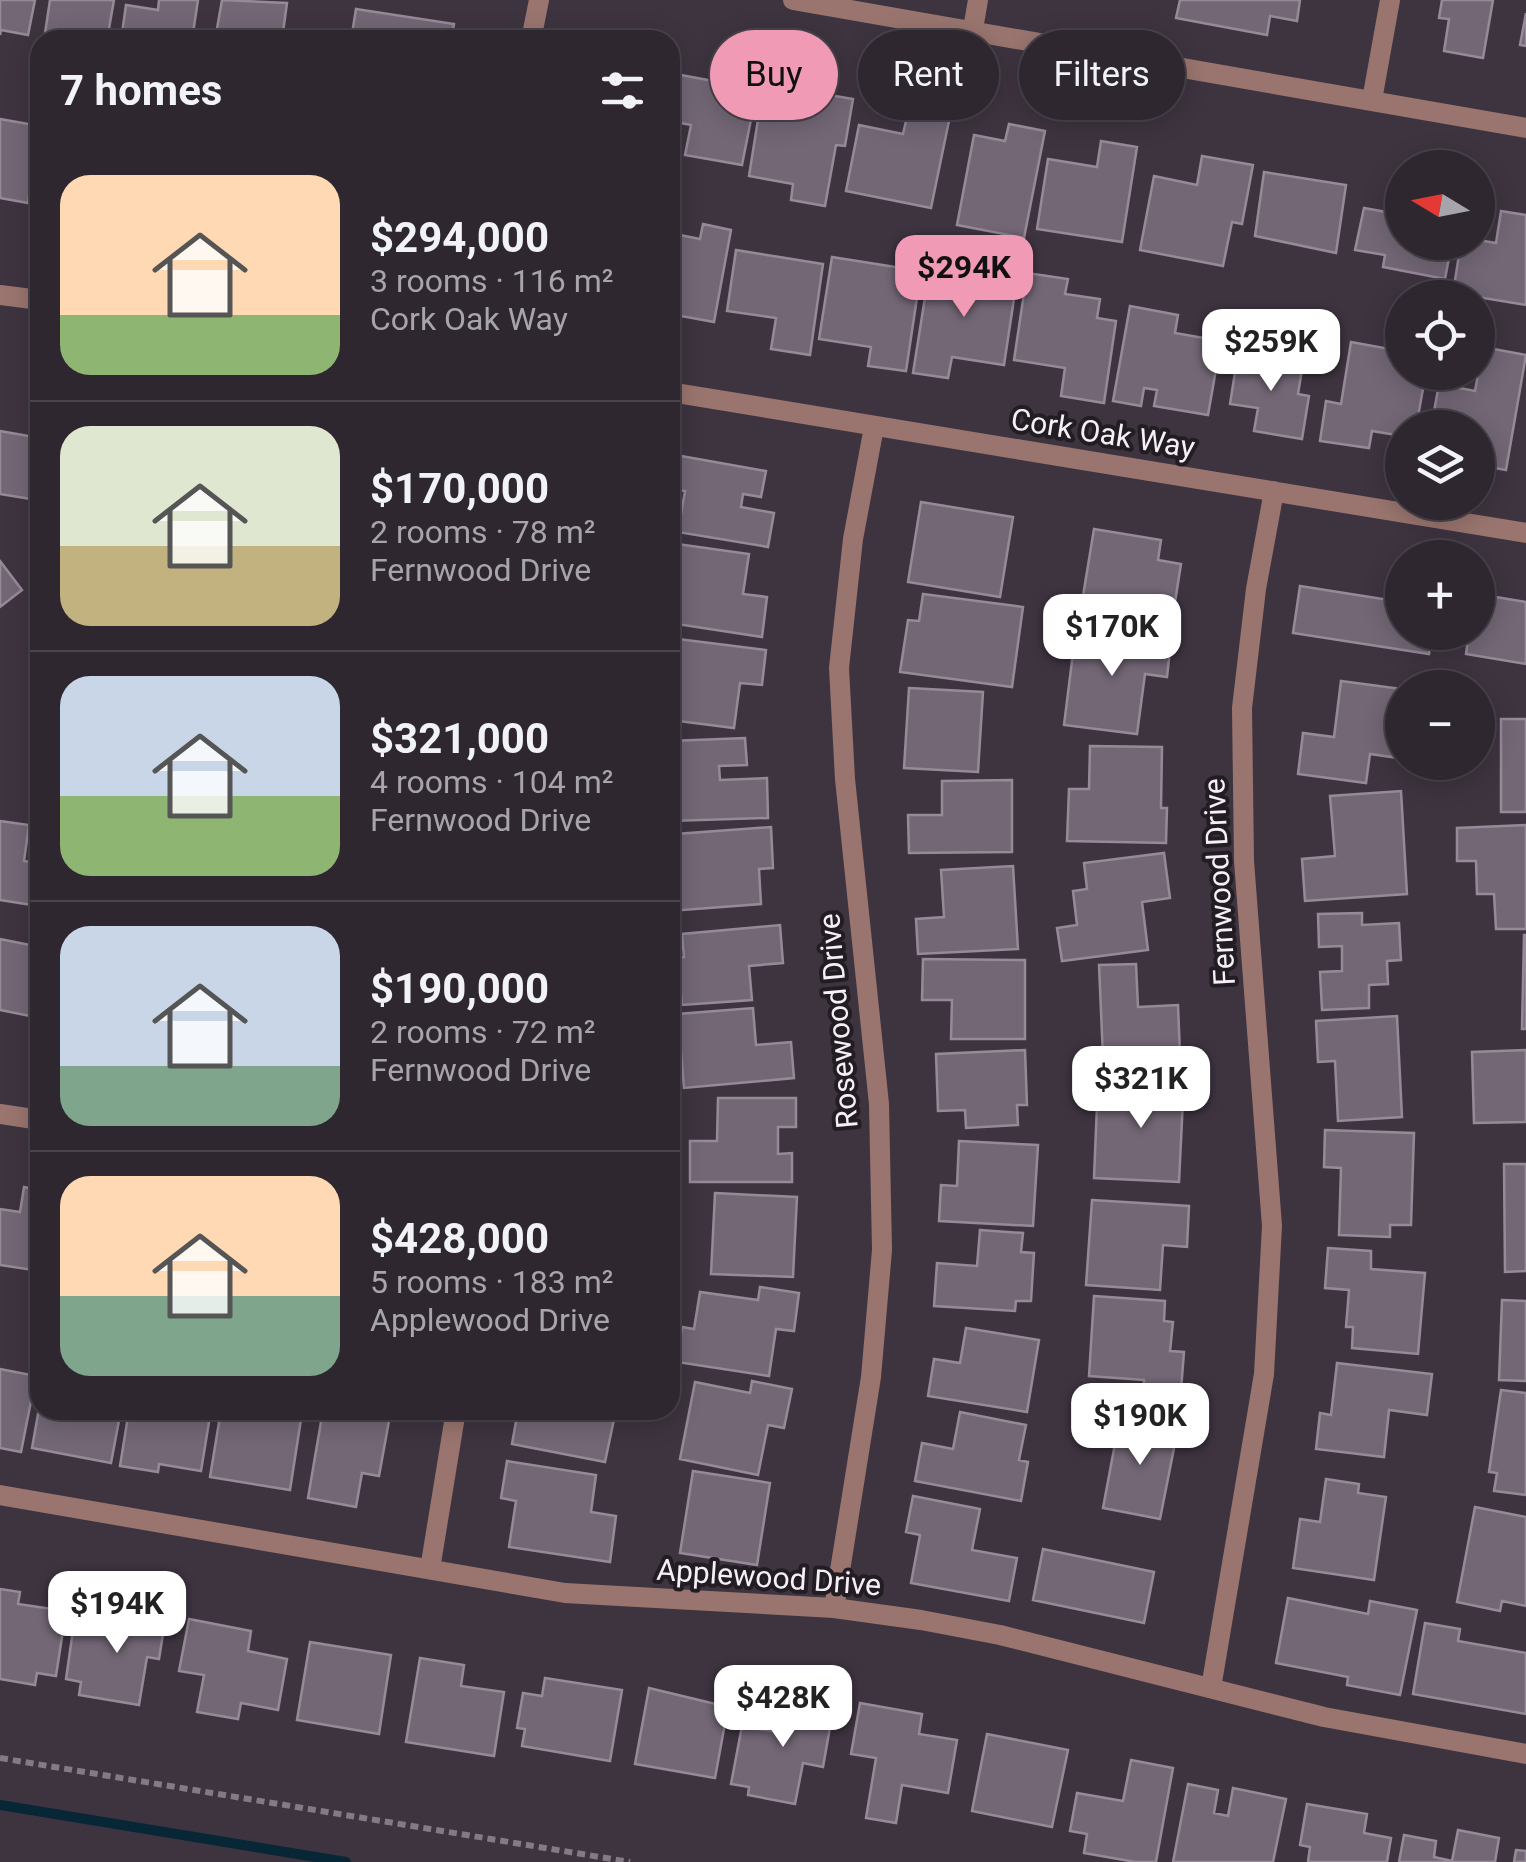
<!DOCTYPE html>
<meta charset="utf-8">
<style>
:root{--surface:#2e2730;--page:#362f38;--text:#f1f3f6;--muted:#a7a5ab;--line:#49444c;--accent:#f09ab5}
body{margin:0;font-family:Roboto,sans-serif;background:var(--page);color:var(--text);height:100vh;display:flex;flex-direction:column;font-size:38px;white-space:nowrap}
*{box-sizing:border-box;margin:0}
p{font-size:32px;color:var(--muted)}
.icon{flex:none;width:55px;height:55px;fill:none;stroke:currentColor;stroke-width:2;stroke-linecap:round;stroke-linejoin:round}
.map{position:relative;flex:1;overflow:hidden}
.sheet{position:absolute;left:30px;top:30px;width:650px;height:1390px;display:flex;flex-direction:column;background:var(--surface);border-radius:30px;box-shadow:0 5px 25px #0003,0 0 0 2px var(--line)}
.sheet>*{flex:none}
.hud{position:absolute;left:710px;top:30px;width:665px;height:90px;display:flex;gap:20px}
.needle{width:65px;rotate:280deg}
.tools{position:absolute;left:1385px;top:150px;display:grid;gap:20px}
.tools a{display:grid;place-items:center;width:110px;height:110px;border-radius:50%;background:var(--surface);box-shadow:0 5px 25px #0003,0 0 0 2px var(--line);font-size:50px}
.price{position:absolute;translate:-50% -85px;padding:0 22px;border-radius:20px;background:#fff;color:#222;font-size:32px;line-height:65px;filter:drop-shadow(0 2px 5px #0008)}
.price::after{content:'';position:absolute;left:50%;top:60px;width:30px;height:22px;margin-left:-15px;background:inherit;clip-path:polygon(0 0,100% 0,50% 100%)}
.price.current{background:var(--accent);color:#111}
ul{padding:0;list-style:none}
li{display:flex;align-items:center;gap:30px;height:250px;padding:0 30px}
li+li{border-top:2px solid var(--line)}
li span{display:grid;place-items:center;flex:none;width:280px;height:200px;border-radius:30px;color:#555}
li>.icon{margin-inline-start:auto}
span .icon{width:120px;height:120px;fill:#fffc;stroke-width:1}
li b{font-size:42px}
h2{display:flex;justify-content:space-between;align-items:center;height:120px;padding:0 30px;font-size:42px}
.chip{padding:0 35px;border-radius:45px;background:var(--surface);box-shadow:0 5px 25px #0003,0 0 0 2px var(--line);font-size:35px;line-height:90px}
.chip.current{background:var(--accent);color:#111}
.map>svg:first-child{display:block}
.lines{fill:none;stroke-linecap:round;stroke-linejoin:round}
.stream{stroke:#072737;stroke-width:10}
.building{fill:#736776;stroke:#968a99;stroke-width:2.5}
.path{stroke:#837a85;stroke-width:6;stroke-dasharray:8 5;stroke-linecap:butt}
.street{stroke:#9a756f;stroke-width:20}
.labels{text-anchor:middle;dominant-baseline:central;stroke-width:8;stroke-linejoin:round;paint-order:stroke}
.street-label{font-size:30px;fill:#f6eff8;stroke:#221d23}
</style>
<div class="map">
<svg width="1526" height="1862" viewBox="0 0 1526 1862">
<rect width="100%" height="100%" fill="#3e3440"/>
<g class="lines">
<path class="stream" d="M0 1805 346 1862"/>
</g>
<path class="building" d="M0 0H35L28 35 1 30 0 35Z
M50 0H114L107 40H44Z
M159 0H198L192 40H121L126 5 158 10Z
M222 0 287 3 282 40H215Z
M1180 0H1300L1297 21 1270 16 1267 35 1176 18Z
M1442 0H1493L1483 58 1444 51 1449 19 1439 18Z
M356 9 454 24 451 40H351Z
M1526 13V46L1520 45Z
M670 73 757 89 742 165 685 155 691 125 670 121Z
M812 92 853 99 845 146 836 145 825 206 791 200 793 184 749 176 760 107 808 115Z
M909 108 950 116 931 208 846 191 859 125 903 134Z
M0 119 40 126 28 203 0 198Z
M1009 124 1045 131 1024 238 957 225 974 135 1005 141Z
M1101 141 1137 147 1122 242 1037 229 1048 159 1097 167Z
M1202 156 1253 165 1242 224 1232 222 1223 266 1140 250 1154 176 1197 185Z
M1264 172 1346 185 1336 253 1255 236Z
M1396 194 1402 195V242H1452L1445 279 1383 267 1385 255 1355 250 1364 208 1392 213Z
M1501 211 1526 215V305L1453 293 1461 242 1478 240 1496 243Z
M703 224 731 230 714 322 670 314V233L700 239Z
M736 250 823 264 810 355 771 349 776 318 727 311Z
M832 257 921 271 906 371 868 366 871 347 819 339Z
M930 266 1017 279 1004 365 952 357 948 378 913 373Z
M1027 273 1068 279 1065 294 1100 299 1097 318 1116 321 1104 403 1061 396 1065 368 1014 360Z
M1130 306 1178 315 1175 333 1221 341 1208 415 1154 406 1157 390 1144 388 1141 406 1113 401Z
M1351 342 1395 350 1392 363 1402 364V372H1426L1416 428H1402V436L1372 431 1369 448 1320 441 1326 401 1341 404Z
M1483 347 1526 355 1506 470 1478 465V428H1431L1439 384 1475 391Z
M1238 353 1303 363 1298 394 1309 396 1302 439 1254 431 1258 408 1230 404Z
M0 431 40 438 37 500 0 494Z
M670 454 766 471 761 497 743 494 741 507 774 513 768 547 678 532 685 491 670 489Z
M921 502 1013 517 1000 597 908 582Z
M1094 529 1161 540 1158 560 1181 564 1171 628 1123 620 1125 602 1083 596Z
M670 543 749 554 743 594 767 597 762 637 670 623 673 577Z
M0 561 22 590 0 607Z
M1300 586 1402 602V632H1432L1429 654 1293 633Z
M923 594 1023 607 1012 687 900 672 908 620 919 621Z
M1478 594 1526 602V664L1466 654 1469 632H1478Z
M1076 629 1171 641 1167 677 1145 674 1137 734 1064 725Z
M670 638 766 650 762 685 740 683 734 728 670 720Z
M1341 681 1402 689 1398 758 1370 754 1366 783 1298 774 1303 733 1334 737Z
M909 688 983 692 978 772 904 768Z
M1501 719H1526V812H1501Z
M745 738 747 765 719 766 720 780 767 778 768 818 670 821V741Z
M1090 746 1162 747 1161 808H1167L1166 843 1067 841 1069 789H1089Z
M1012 780V852L909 853 908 815H942V781Z
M1401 791 1407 894 1305 901 1302 859 1335 856 1330 796Z
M0 821 29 825 24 861 38 863 32 905 0 900Z
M1526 825V929H1496L1494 894H1477L1476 861H1457V828Z
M771 827 773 868 759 869 761 904 670 911V884H679L676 834Z
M1164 853 1170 898 1142 902 1148 950 1062 961 1057 928 1077 925 1073 891 1087 889 1084 863Z
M1013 866 1018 949 918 954 916 919 944 917 941 870Z
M1362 913V925L1399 923 1401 960 1387 961 1388 984 1369 985V1008L1322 1010 1320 972 1342 971V946L1319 947 1318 914Z
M780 925 783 963 749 966 752 1000 682 1005 678 958 684 957 682 934Z
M1524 935H1526V1029H1522Z
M0 939 40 947V1018L0 1010Z
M923 959 1025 960V1039H951L952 1000H922Z
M1136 964 1138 1007 1178 1005 1180 1055 1103 1058 1099 965Z
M753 1008 756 1045 791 1042 794 1078 684 1088 678 1014Z
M1397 1016 1402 1117 1338 1121 1335 1061 1318 1062 1316 1021Z
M1025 1050 1027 1105H1017L1018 1125 966 1128 965 1110 938 1111 936 1054Z
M1526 1050V1122L1474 1123 1472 1052Z
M1113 1076 1184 1079 1179 1182 1094 1178 1097 1105 1112 1106Z
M718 1098H796V1127H778V1154L792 1153V1182H690V1141H717Z
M1325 1130 1414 1133 1411 1225H1390V1237L1339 1235 1341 1168 1324 1167Z
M959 1141 1038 1145 1033 1226 939 1221 941 1185 957 1186Z
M1504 1164H1526V1271L1505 1272Z
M24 1187 40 1190V1271L0 1265V1209L20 1212Z
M715 1193 797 1197 793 1277 711 1274Z
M1092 1200 1189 1206 1187 1247 1163 1245 1160 1290 1086 1285Z
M980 1230 1023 1233 1021 1252 1034 1253 1031 1301H1016L1015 1311 934 1306 937 1263 977 1266Z
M1328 1248 1371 1251V1269L1425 1273 1418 1354 1352 1348 1353 1327H1346L1349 1290 1325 1288Z
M760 1287 799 1293 794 1331 776 1329 769 1376 677 1362 682 1327 694 1329 700 1292 758 1300Z
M1094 1296 1165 1301 1164 1321 1173 1322 1170 1351 1184 1352 1180 1403 1143 1401 1144 1380 1089 1376Z
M1502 1300 1526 1301V1381L1499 1380Z
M966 1328 1039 1340 1027 1412 928 1396 934 1359 960 1363Z
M1337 1363 1432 1374 1427 1415 1389 1410 1384 1457 1316 1449 1320 1413 1331 1415Z
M0 1369 36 1376 21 1452 0 1448Z
M752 1381 792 1389 784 1428 768 1425 758 1475 680 1459 695 1382 750 1393Z
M1501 1390 1526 1393V1495L1494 1491 1497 1473 1489 1472Z
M40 1403V1410H121L111 1463 32 1448Z
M129 1410H211L201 1471 159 1464 158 1472 120 1466Z
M221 1410H280L302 1413 290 1490 210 1477Z
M323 1410H391L379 1476 362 1473 356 1507 308 1498Z
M518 1410H616L605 1462 512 1444Z
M960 1412 1026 1425 1019 1460 1028 1462 1021 1501 915 1481 922 1443 953 1449Z
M1120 1417 1178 1428 1160 1519 1103 1508Z
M507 1461 596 1475 591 1512 616 1516 610 1562 509 1547 516 1501 501 1498Z
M693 1471 770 1483 757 1565 680 1553Z
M1326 1479 1359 1484 1358 1493 1386 1497 1374 1580 1293 1568 1300 1519 1320 1522Z
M913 1496 980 1509 972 1550 1017 1558 1009 1601 911 1583 920 1535 906 1532Z
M1475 1507 1526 1517V1606L1502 1601 1500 1611 1457 1602Z
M1043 1549 1154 1572 1144 1623 1033 1600Z
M0 1589 20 1592 18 1604 66 1611 56 1676 37 1673 35 1685 0 1679Z
M1288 1598 1368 1614 1370 1601 1417 1610 1400 1695 1347 1685 1348 1677 1276 1663Z
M113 1606 166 1615 159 1659 147 1657 139 1705 79 1695 81 1682 66 1679 73 1630 108 1636Z
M189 1619 251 1631 248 1651 287 1659 278 1710 241 1703 238 1719 197 1712 204 1675 179 1671Z
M1425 1623 1460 1629 1458 1641 1526 1653V1714L1413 1694Z
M310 1642 391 1655 379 1734 297 1720Z
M420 1658 464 1665 461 1686 504 1692 494 1756 406 1742Z
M545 1678 622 1690 610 1761 522 1746 525 1729 517 1728 523 1693 542 1696Z
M649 1688 728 1707 715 1778 635 1764Z
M782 1696 834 1705 823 1767 803 1763 795 1804 748 1795 749 1787 731 1784 742 1726 776 1732Z
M860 1703 922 1714 919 1734 957 1740 948 1793 902 1785 896 1823 866 1818 876 1758 851 1754Z
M987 1734 1068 1750 1052 1827 972 1811Z
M1131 1760 1173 1768 1156 1862H1135L1084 1853 1087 1834 1070 1831 1077 1793 1123 1801Z
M1188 1784 1218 1790 1214 1813 1228 1816 1233 1788 1286 1799 1273 1862H1173Z
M1307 1804 1367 1814 1364 1833 1391 1838 1387 1862H1308L1310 1847 1300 1845Z
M1458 1830 1499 1838 1495 1862H1399L1404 1835 1436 1841 1434 1857 1452 1861Z
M1516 1850 1526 1851V1862H1514Z"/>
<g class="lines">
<path class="path" d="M0 1758 630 1862"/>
<path class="street" d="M793 0 1526 128
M973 29 978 0
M531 40 539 0
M1372 100 1390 0
M0 295 32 299
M670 392 1526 533
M0 1114 40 1120
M0 1495 565 1593 834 1608 921 1620 1000 1635 1324 1717 1526 1754
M430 1569 456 1410
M834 1608 871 1377 882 1250 879 1104 845 779 839 668 853 539 874 427
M1211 1688 1264 1374 1272 1226 1244 861 1242 708 1256 589 1274 491"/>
</g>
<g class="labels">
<g class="street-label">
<text transform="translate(1103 433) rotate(9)">Cork Oak Way</text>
<text transform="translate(1219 882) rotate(-93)">Fernwood Drive</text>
<text transform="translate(838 1021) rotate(-95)">Rosewood Drive</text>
<text transform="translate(769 1577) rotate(4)">Applewood Drive</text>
</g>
</g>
</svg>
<div class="tools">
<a><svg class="needle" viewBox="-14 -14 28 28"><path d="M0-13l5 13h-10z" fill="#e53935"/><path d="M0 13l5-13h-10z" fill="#a7a5ab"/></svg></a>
<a><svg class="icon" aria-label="locate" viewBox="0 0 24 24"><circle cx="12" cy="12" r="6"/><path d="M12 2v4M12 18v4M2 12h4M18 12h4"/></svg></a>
<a><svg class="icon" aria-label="layers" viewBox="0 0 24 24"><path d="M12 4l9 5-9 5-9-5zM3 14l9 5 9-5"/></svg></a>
<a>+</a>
<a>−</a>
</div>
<b class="price current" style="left:964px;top:320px">$294K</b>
<b class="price" style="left:1271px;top:394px">$259K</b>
<b class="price" style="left:1112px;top:679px">$170K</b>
<b class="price" style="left:1141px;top:1131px">$321K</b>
<b class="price" style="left:1140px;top:1468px">$190K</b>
<b class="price" style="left:117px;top:1656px">$194K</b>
<b class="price" style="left:783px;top:1750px">$428K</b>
<div class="hud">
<a class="chip current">Buy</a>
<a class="chip">Rent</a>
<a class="chip">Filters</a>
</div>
<section class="sheet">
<h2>7 homes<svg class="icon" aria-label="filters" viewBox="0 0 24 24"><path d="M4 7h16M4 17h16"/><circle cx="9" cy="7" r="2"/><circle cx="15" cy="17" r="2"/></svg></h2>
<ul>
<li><span style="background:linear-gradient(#ffd9b3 70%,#8fb573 0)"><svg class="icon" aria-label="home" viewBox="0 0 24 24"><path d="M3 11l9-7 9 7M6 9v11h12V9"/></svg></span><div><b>$294,000</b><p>3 rooms · 116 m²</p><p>Cork Oak Way</p></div></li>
<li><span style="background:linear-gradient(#dfe7d0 60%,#c2b280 0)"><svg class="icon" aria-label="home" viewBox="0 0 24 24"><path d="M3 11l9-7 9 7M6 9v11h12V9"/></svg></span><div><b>$170,000</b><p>2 rooms · 78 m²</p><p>Fernwood Drive</p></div></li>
<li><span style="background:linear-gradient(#c9d6e8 60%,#8fb573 0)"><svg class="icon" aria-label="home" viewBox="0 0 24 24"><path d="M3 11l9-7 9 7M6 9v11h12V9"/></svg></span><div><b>$321,000</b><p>4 rooms · 104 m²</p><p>Fernwood Drive</p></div></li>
<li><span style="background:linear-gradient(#c9d6e8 70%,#7fa58c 0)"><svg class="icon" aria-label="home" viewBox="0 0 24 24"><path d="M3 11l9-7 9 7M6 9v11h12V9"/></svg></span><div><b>$190,000</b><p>2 rooms · 72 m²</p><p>Fernwood Drive</p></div></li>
<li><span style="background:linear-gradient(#ffd9b3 60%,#7fa58c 0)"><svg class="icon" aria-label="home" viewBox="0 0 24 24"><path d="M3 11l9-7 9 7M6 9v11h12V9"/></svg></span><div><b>$428,000</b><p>5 rooms · 183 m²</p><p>Applewood Drive</p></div></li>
</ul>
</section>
</div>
